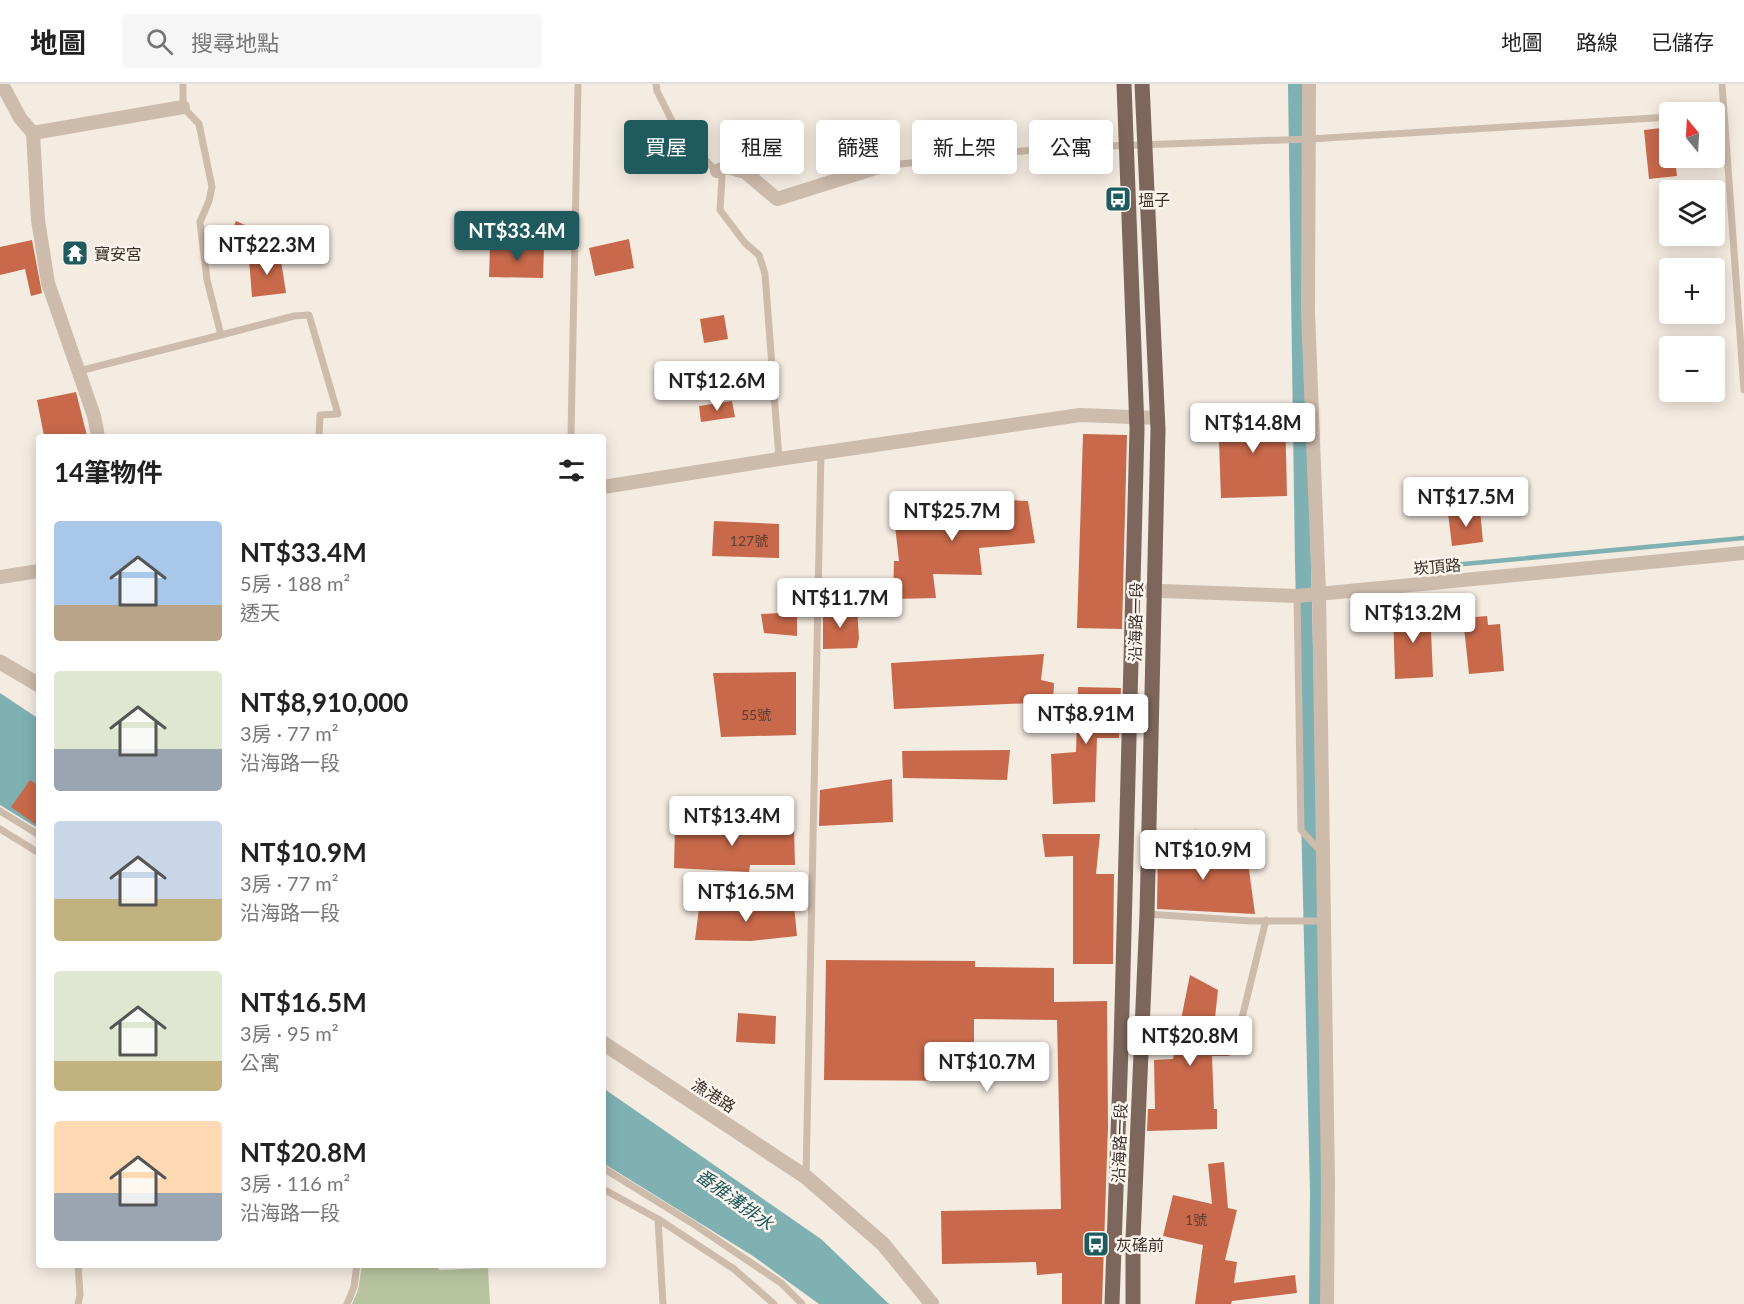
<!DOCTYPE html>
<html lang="zh-TW">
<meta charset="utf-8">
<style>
:root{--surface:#fff;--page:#f6f6f6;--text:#222;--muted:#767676;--line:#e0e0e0;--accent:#1f5a5e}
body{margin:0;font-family:Lato,"Noto Sans TC",sans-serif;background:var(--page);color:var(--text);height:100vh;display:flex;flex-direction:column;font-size:22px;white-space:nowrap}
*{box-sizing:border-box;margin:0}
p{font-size:20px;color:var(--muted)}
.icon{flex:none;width:33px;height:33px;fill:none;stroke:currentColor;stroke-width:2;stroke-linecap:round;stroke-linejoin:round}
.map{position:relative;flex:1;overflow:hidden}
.details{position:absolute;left:36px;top:350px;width:570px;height:834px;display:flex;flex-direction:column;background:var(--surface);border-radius:6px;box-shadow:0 3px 15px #0003}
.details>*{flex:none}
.hud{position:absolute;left:624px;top:36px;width:570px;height:54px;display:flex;gap:12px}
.needle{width:39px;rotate:342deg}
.tools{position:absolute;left:1659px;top:18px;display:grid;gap:12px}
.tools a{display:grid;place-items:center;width:66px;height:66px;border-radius:6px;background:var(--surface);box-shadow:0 3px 15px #0003;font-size:30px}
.price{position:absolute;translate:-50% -51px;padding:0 14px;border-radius:6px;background:#fff;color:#222;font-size:20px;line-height:39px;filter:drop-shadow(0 2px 3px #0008)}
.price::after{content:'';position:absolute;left:50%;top:36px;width:18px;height:14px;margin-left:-9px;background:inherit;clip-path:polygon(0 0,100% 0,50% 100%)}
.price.selected{background:var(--accent);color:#fff}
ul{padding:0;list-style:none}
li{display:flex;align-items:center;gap:18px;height:150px;padding:0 18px}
li span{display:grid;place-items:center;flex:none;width:168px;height:120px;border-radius:6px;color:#555}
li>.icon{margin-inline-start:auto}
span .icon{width:72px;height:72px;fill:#fffc;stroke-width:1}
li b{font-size:26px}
h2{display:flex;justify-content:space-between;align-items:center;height:72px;padding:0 18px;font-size:26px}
.tag{padding:0 21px;border-radius:6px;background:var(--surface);box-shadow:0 3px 15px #0003;font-size:21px;line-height:54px}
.tag.selected{background:var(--accent);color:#fff}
header{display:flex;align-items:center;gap:36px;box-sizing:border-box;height:84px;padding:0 30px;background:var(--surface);border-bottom:2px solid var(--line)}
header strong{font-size:28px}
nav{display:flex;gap:33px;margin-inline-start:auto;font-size:21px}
.search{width:420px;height:54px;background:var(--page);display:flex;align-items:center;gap:15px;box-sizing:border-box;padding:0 21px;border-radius:6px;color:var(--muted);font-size:22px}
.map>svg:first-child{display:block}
.green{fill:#b8c4a0}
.water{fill:#7fb0b2}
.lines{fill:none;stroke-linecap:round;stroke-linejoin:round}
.stream{stroke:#7fb0b2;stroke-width:4.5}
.canal{stroke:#7fb0b2;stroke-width:16}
.building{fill:#c8694b}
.service{stroke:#cdbbac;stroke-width:7}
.minor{stroke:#cdbbac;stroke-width:14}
.tertiary{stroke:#cdbbac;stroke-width:15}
.primary{stroke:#7d675c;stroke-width:15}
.labels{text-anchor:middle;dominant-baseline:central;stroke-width:5;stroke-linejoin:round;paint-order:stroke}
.number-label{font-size:14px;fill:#5e3e33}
.poi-label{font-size:16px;fill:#3b302b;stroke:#fbf5ee;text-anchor:start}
.street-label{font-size:16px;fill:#3b302b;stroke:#fbf5ee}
.water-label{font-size:18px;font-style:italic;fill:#1f5a5e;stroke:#fbf5ee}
</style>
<header>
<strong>地圖</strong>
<div class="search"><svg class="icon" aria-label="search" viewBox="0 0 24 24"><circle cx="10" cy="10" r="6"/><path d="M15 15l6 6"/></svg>搜尋地點</div>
<nav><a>地圖</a><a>路線</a><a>已儲存</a></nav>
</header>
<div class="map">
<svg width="1744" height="1220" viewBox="0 0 1744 1220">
<rect width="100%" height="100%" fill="#f4ebe1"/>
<path class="green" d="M362 1181H438L439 1186 488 1184 490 1220H352L358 1206Z"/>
<path class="water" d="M0 609 39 635V745L0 721Z
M603 1004 821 1155 889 1220H819L753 1172 603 1079Z"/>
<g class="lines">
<path class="stream" d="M1431 483 1744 454"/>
<path class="canal" d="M1296 0 1303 479 1318 1108 1317 1220"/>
</g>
<path class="building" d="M1670 43V74H1675L1677 92 1649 95 1644 46Z
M236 137 247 142 233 177 219 173Z
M629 155 634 184 595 192 589 164Z
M32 156 42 209 31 212 25 185 0 191V163Z
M490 162 544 163 543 194 489 193Z
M280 170 286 209 252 213 249 175Z
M724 231 728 255 704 259 700 235Z
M76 308 87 352H44L37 316Z
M732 317 735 333 701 338 699 322Z
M1285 327 1287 412 1221 414 1218 329Z
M1083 350 1127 351 1122 545 1077 544Z
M1006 416 1028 417 1035 459 979 464 982 491 933 490 936 514 893 515 894 477H899L893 424 1006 421Z
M1480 426 1483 458 1452 462 1448 429Z
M714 437 779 440V474L712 472Z
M823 524 857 526 859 554 857 564 823 565Z
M1430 524 1433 593 1395 595 1393 526Z
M797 528V552L764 549 761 530Z
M1487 532 1488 541 1500 540 1504 587 1469 590 1463 534Z
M1044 570 1041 596 1054 599 1053 618 894 625 891 579Z
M796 588V651L721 653 713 589Z
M1078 603 1121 604 1119 654H1097L1095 718 1053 720 1051 670 1076 668Z
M1010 666 1007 696 903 694 902 667Z
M892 695 893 738 819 742 820 706Z
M30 696 39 702V743L11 723Z
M675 741 794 744 795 781H750L749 788 674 784Z
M1196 745 1198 771H1247L1255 830 1157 825 1158 762 1174 769Z
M1042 750H1100L1096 790H1114L1113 880H1073V772L1045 773Z
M794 821 797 852 751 857 695 856 699 824Z
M826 876 975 877V883L1054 884V918L1107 917 1108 1042 1102 1220H1062V1189L1037 1191 1036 1178 942 1180 941 1127 1061 1125 1057 936 974 935V997L824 996Z
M1190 891 1218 906 1213 953H1236L1229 972H1212L1214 1025H1217V1045L1147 1047 1148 1025H1155L1154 976 1173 975Z
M738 929 776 932 775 960 736 958Z
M1224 1078 1228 1124 1237 1126 1225 1176 1237 1178 1234 1199 1295 1191 1297 1209 1232 1217 1231 1220H1195L1203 1161 1163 1152 1173 1111 1212 1120 1208 1080Z"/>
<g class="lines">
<path class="service" d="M183 0V23L199 40 212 103 209 117 200 138 207 196 221 251 294 232 309 231 338 330 320 331 319 352
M656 0 657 7 677 47 722 93 720 126 745 159 759 171 765 190 779 375
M1722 0 1744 306
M882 82 1052 64 1310 55 1670 33
M79 287 221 251
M571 352 578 0
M1297 512 1301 746 1321 768
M0 727 39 751
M0 745 39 769
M1147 830 1251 837H1324
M1241 938 1266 836
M603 1084 695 1141 781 1199 802 1220
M806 1093 821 369
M603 1105 658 1135 734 1185 774 1220
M658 1135 663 1220
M78 1220 80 1211 78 1180
M347 1220 354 1203 357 1180"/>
<path class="minor" d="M2 0 20 34 33 49 38 136 48 199 94 332 98 352
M1309 0 1308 228 1319 510 1328 1099 1327 1220
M33 49 183 23
M717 87 727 83 745 88 777 115 882 82
M603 403 779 375 1080 331 1158 334
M0 493 39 487
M1133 506 1297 512 1744 469"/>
<path class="tertiary" d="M0 578 39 601
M603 959 806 1093 883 1160 932 1220"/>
<path class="primary" d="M1112 1220 1121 964 1137 345 1124 0
M1133 1220V1155L1147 830 1158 345 1142 0"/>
</g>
<defs>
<symbol id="bus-square" viewBox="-11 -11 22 22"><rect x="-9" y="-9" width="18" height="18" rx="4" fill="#1f5a5e" stroke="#fbf5ee"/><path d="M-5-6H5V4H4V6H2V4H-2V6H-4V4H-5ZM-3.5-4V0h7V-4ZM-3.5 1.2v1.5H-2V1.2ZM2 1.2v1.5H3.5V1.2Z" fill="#fff"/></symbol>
<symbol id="temple-square" viewBox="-11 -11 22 22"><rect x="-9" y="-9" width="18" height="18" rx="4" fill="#1f5a5e" stroke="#fbf5ee"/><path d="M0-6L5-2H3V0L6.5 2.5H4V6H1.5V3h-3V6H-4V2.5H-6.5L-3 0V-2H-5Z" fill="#fff"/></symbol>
</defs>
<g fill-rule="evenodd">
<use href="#bus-square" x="1103" y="100" width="30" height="30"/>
<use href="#temple-square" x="60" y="154" width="30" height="30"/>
<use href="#bus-square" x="1081" y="1145" width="30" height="30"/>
</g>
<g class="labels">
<g class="number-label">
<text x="749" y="456">127號</text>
<text x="756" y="630">55號</text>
<text x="1196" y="1135">1號</text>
</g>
<g class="poi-label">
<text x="1138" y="115">塭子</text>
<text x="94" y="169">寶安宮</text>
<text x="1116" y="1160">灰磘前</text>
</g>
<g class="street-label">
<text transform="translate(1437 482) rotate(-5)">崁頂路</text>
<text transform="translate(1135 538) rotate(-89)">沿海路一段</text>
<text transform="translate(714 1011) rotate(33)">漁港路</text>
<text transform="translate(1119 1059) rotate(-88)">沿海路一段</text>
</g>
<g class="water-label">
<text transform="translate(735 1115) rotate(36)">番雅溝排水</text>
</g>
</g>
</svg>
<div class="tools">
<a><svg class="needle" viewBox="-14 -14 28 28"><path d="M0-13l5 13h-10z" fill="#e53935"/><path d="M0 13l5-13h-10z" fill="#767676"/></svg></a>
<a><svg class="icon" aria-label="layers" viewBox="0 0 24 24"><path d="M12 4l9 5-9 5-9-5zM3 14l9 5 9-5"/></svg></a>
<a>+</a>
<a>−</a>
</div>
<b class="price selected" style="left:517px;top:178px">NT$33.4M</b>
<b class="price" style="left:267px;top:192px">NT$22.3M</b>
<b class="price" style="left:717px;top:328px">NT$12.6M</b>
<b class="price" style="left:1253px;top:370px">NT$14.8M</b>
<b class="price" style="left:1466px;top:444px">NT$17.5M</b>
<b class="price" style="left:952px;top:458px">NT$25.7M</b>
<b class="price" style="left:840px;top:545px">NT$11.7M</b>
<b class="price" style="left:1413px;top:560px">NT$13.2M</b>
<b class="price" style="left:1086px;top:661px">NT$8.91M</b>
<b class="price" style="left:732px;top:763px">NT$13.4M</b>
<b class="price" style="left:1203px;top:797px">NT$10.9M</b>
<b class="price" style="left:746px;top:839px">NT$16.5M</b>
<b class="price" style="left:1190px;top:983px">NT$20.8M</b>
<b class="price" style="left:987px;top:1009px">NT$10.7M</b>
<div class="hud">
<a class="tag selected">買屋</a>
<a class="tag">租屋</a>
<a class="tag">篩選</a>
<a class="tag">新上架</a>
<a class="tag">公寓</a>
</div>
<section class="details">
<h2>14筆物件<svg class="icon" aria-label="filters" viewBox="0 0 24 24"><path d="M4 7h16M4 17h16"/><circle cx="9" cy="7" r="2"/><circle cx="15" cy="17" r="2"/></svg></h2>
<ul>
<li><span style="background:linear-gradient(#a9c7e8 70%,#b9a48a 0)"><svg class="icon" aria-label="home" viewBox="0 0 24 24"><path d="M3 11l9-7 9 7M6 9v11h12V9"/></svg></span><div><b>NT$33.4M</b><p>5房 · 188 m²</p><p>透天</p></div></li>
<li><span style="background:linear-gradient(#dfe7d0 65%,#9aa5b1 0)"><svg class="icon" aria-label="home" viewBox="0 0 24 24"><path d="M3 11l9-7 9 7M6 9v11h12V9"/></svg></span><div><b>NT$8,910,000</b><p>3房 · 77 m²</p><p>沿海路一段</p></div></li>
<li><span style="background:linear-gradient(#c9d6e8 65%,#c2b280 0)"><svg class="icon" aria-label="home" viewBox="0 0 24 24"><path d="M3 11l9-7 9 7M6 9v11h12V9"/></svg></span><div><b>NT$10.9M</b><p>3房 · 77 m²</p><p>沿海路一段</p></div></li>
<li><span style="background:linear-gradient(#dfe7d0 75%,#c2b280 0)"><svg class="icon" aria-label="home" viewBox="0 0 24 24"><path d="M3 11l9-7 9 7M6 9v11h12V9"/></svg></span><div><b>NT$16.5M</b><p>3房 · 95 m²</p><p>公寓</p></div></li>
<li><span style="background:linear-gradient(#ffd9b3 60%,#9aa5b1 0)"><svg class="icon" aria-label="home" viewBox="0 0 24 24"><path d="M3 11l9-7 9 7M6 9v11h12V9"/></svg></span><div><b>NT$20.8M</b><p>3房 · 116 m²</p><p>沿海路一段</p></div></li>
</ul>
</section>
</div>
